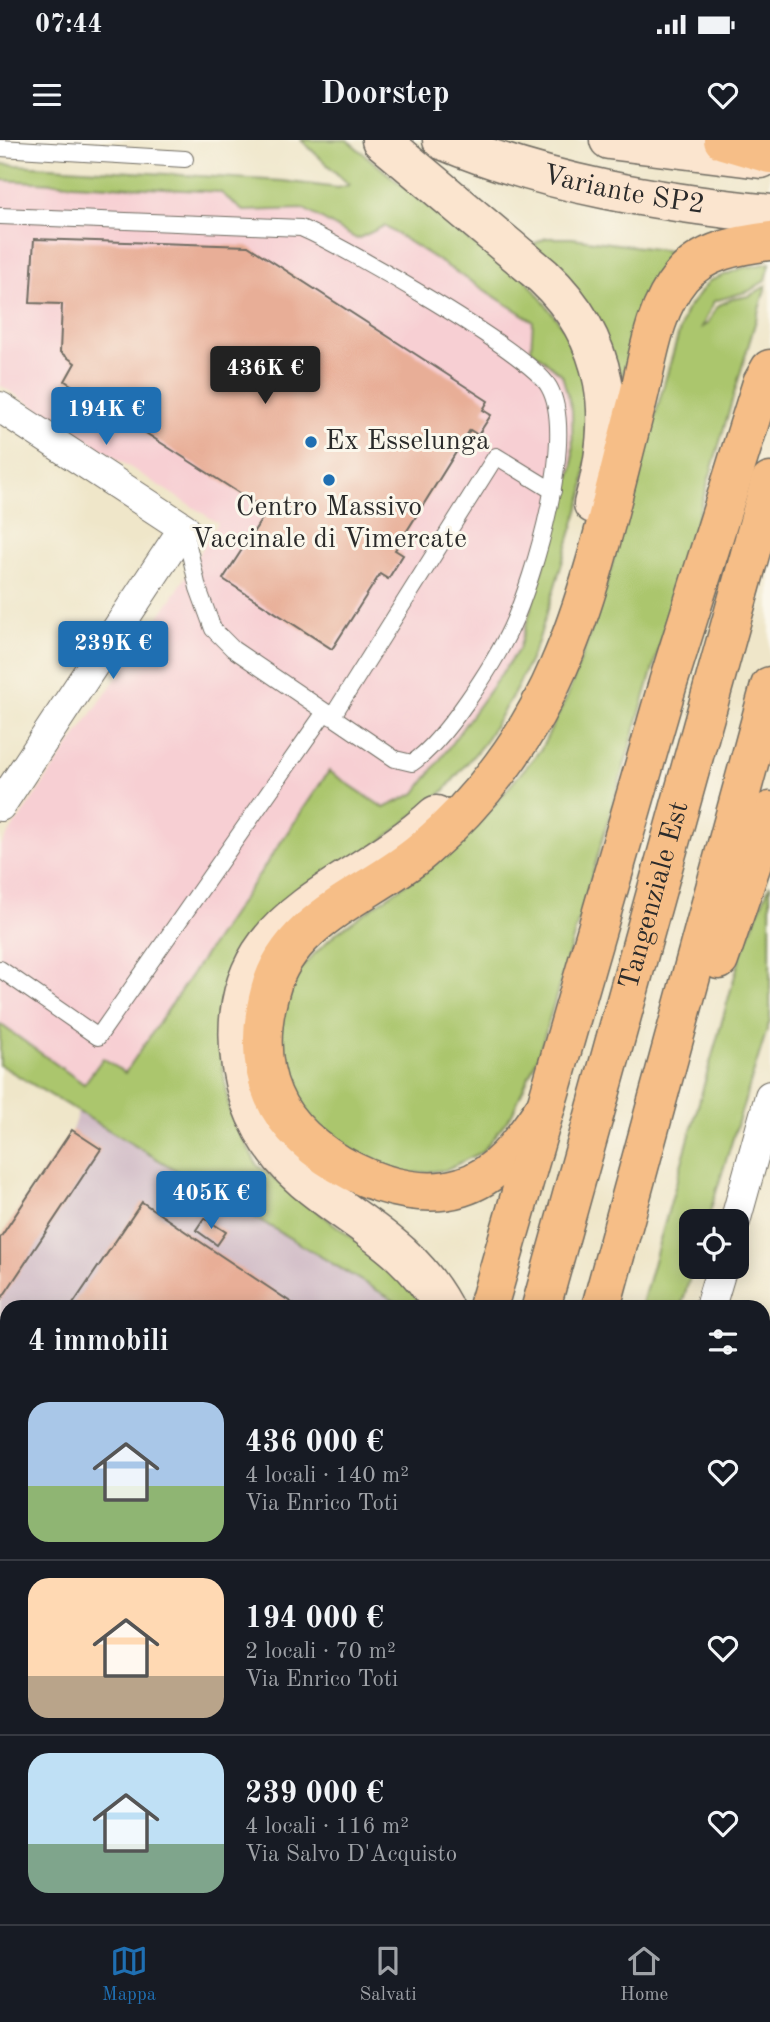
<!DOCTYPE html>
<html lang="it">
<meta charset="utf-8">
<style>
:root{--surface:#171b24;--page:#242831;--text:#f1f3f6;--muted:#9ea1a6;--line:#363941;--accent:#1f6fb2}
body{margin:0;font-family:"Old Standard TT",serif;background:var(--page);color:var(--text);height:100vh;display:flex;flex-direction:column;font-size:26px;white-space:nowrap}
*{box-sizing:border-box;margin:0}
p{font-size:23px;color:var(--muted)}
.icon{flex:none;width:38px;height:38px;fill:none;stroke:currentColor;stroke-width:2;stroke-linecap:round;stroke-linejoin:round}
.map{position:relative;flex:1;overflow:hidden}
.panel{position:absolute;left:0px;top:1160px;width:770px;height:625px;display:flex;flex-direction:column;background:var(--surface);border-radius:21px 21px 0 0;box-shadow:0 4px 18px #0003}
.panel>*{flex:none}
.fabs{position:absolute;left:679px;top:1069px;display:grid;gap:14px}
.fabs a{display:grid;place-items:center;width:70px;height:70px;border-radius:14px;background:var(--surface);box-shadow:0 4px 18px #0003;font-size:35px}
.price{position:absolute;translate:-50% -60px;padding:0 16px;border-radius:7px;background:var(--accent);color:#fff;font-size:23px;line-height:46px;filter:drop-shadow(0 2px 4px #0008)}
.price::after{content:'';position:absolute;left:50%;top:42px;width:21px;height:16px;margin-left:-10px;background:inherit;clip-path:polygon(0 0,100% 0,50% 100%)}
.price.active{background:#222;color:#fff}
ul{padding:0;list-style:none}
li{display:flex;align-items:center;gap:21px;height:175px;padding:0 28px}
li+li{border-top:2px solid var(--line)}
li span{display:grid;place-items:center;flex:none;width:196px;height:140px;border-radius:21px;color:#555}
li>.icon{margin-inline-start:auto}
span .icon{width:84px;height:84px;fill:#fffc;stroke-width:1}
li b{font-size:30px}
h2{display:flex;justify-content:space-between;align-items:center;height:84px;padding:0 28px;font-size:30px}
.status{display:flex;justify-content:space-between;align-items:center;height:49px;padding:0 35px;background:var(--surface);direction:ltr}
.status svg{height:19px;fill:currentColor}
header{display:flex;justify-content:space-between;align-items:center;height:91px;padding:0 28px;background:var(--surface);font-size:32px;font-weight:700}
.menu{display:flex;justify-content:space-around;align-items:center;height:98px;border-top:2px solid var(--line);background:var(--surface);font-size:19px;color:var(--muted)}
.menu a{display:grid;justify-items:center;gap:4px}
.menu .active{color:var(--accent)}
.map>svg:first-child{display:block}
.built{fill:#f7cfd3}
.industrial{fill:#d2bdc7}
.green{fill:#abc66d;stroke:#6b784c;stroke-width:2}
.building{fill:#e8ae97}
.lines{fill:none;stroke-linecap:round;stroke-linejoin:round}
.lane-casing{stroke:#706c62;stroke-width:18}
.street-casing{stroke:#706c62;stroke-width:32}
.secondary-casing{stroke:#706c62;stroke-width:41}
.highway-casing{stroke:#706c62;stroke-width:41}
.lane{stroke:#fff;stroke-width:16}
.street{stroke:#fff;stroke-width:30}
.secondary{stroke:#fbe5cf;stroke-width:38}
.highway{stroke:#f6be87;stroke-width:38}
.poi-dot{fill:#1f6fb2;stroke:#fbf7ec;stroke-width:2.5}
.labels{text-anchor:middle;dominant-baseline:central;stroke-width:6;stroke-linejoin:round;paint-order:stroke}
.street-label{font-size:28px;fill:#2b2b2b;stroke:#fbf7ec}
.poi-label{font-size:28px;fill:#2b2b2b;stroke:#fbf7ec;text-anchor:start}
</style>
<div class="status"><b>07:44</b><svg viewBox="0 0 49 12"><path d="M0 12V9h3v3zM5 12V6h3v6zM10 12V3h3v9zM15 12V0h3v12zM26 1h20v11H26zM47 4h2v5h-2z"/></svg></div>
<header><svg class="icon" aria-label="menu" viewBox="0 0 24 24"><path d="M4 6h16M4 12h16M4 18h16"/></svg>Doorstep<svg class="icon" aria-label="heart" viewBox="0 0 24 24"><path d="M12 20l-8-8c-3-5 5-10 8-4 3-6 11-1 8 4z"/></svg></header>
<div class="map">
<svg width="770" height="1784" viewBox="0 0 770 1784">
<rect width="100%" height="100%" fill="#fbf7ec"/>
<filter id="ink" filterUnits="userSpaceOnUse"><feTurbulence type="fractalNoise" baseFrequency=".0143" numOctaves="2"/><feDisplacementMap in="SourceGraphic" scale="14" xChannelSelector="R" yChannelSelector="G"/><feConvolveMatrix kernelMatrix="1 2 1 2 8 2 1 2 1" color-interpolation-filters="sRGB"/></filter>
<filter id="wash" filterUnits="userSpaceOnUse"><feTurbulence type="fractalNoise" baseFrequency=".00686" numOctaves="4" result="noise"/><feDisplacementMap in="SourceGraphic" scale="28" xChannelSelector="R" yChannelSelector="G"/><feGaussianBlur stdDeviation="1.57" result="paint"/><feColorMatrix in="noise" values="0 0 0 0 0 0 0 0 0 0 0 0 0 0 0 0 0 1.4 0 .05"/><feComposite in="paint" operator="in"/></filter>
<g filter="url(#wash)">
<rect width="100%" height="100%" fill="#efe6c9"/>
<path class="built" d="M0 40 220 52 243 71 304 69 357 99 384 86 533 182 531 209 562 234 572 270 573 326 518 509 416 653 385 668 329 631 125 933 84 945 0 884V706L178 449 218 383 0 245Z"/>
<path class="industrial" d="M78 972 405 1167H7V1775L0 1771V1098L72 990Z
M763 1249 770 1252V1784H547L549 1778H763Z
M11 1778H295L294 1784H21Z"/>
<path class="green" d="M301 0H347L471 102 521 133 580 209 592 263 583 354 538 502 517 548 484 603 443 652 380 702 224 869 221 918 230 973 257 1025 380 1119 426 1167H405L0 925V884L84 944 103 918 125 933 329 631 384 668 416 653 519 509 573 326 572 270 562 235 531 209 533 181 384 86 357 99 304 69 243 71 220 52 0 40V24L283 41 338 48 349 45Z
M546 98H572L678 112 635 191 622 237H618L534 104Z
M770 123 766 140 749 151 714 161 702 187 708 183 717 166 732 159 749 156 766 146 539 914 512 974 482 1012 445 1030 403 1034 317 994 286 954 276 915 281 873 297 831 335 794 427 729 479 683 541 609 567 557 599 469 685 172 709 141 742 128Z
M770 744V880L707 1081 691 1082 693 1127 681 1167H641L741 814Z"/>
<g id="blocks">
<path class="building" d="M34 99 248 106 488 261 483 270 491 275 478 295 470 290 395 410 403 415 388 439 380 434 332 509 223 439 267 371 65 241 75 223 60 212 62 164 30 163Z
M72 990 101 1009 0 1161V1098Z
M142 1062 208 1107 298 1167H71Z
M204 1078 226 1092 217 1105 196 1090Z
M7 1263V1431L0 1426V1273Z
M770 1420V1784H596L599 1778H763V1435Z
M0 1539 7 1543V1775L0 1771Z
M11 1778H194L191 1784H21Z"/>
</g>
</g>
<g filter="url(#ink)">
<use href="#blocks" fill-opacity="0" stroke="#706c62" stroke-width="2"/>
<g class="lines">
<defs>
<path id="lane" d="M0 8 185 19
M0 76 301 88C343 106 531 213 549 247 577 296 534 438 511 488 494 524 445 601 412 623L395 619 233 509 213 489 198 448 184 388
M332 577 496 316 553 351
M0 829 98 897 325 572
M763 1313 770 1314
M582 1784 585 1778"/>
<path id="street" d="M0 267 184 388 0 666
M735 1082 770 956
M710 1167 722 1127
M763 1233 770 1215
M308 1784 310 1778
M516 1784 517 1778"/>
<g id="secondary">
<path d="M381 0 543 136C611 200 618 278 593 364"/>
<path id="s1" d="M442 0C546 44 658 62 770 74"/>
<path d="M609 0 761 19"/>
<path d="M436 675C348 757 218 773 241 927 248 971 271 1012 304 1040 356 1084 409 1105 443 1167"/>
</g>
<g id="highway">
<path d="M723 0 770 14"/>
<path d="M719 820 770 671"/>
<path d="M546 966C524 998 501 1035 461 1047 397 1067 298 1016 273 955 259 922 261 884 270 851 289 778 370 755 422 711 481 661 529 597 559 526 594 446 614 348 637 263 648 221 652 172 681 137 703 111 738 105 770 101"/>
<path d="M488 1167 668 543 762 243 770 229"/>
<path id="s2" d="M541 1167 770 342"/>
<path d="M601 1167 770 546"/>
<path d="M365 1784 366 1778"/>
<path d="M422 1784 424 1778"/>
<path d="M455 1784 456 1778"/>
</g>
</defs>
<use href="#lane" class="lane-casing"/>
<use href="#street" class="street-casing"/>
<use href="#secondary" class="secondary-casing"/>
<use href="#highway" class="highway-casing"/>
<use href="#lane" class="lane"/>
<use href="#street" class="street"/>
<use href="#secondary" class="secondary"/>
<use href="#highway" class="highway"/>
</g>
</g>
<g class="poi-dot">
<circle cx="311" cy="302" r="7"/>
<circle cx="329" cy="340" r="7"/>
</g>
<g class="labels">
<g class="street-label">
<text stroke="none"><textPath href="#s1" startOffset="189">Variante SP2</textPath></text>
<text stroke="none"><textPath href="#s2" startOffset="427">Tangenziale Est</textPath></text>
</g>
<g class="poi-label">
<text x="325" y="302">Ex Esselunga</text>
<text x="329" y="368" text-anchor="middle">Centro Massivo<tspan x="329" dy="32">Vaccinale di Vimercate</tspan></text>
</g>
</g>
</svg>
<div class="fabs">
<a><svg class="icon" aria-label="locate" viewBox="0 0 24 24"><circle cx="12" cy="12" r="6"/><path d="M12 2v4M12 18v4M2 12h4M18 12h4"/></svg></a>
</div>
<b class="price active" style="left:265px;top:266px">436K €</b>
<b class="price" style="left:106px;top:307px">194K €</b>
<b class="price" style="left:113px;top:541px">239K €</b>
<b class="price" style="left:211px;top:1091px">405K €</b>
<section class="panel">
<h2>4 immobili<svg class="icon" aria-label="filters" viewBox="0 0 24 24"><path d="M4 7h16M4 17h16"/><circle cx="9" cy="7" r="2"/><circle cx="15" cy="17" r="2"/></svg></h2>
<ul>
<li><span style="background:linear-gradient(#a9c7e8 60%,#8fb573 0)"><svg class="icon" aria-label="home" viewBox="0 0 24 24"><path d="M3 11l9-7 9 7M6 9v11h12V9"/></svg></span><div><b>436 000 €</b><p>4 locali · 140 m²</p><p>Via Enrico Toti</p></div><svg class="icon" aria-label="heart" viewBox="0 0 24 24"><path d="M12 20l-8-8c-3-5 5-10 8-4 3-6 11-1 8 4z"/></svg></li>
<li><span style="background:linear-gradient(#ffd9b3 70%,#b9a48a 0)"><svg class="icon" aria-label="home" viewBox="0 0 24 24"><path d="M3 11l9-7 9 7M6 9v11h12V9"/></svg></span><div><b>194 000 €</b><p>2 locali · 70 m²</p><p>Via Enrico Toti</p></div><svg class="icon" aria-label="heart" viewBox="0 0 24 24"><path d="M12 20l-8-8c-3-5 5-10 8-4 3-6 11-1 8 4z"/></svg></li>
<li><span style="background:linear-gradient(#bfe0f5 65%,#7fa58c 0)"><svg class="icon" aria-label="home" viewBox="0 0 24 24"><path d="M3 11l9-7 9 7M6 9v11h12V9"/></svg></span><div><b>239 000 €</b><p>4 locali · 116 m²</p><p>Via Salvo D'Acquisto</p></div><svg class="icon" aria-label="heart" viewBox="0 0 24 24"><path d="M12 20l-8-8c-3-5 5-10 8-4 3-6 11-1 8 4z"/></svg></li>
</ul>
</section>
</div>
<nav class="menu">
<a class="active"><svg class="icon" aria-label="map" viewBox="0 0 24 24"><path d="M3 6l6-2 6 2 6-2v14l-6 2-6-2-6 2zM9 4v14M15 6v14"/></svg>Mappa</a>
<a><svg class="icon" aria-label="saved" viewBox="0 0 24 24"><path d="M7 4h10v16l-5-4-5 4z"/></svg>Salvati</a>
<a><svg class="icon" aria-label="home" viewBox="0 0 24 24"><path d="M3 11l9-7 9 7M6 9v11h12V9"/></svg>Home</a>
</nav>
